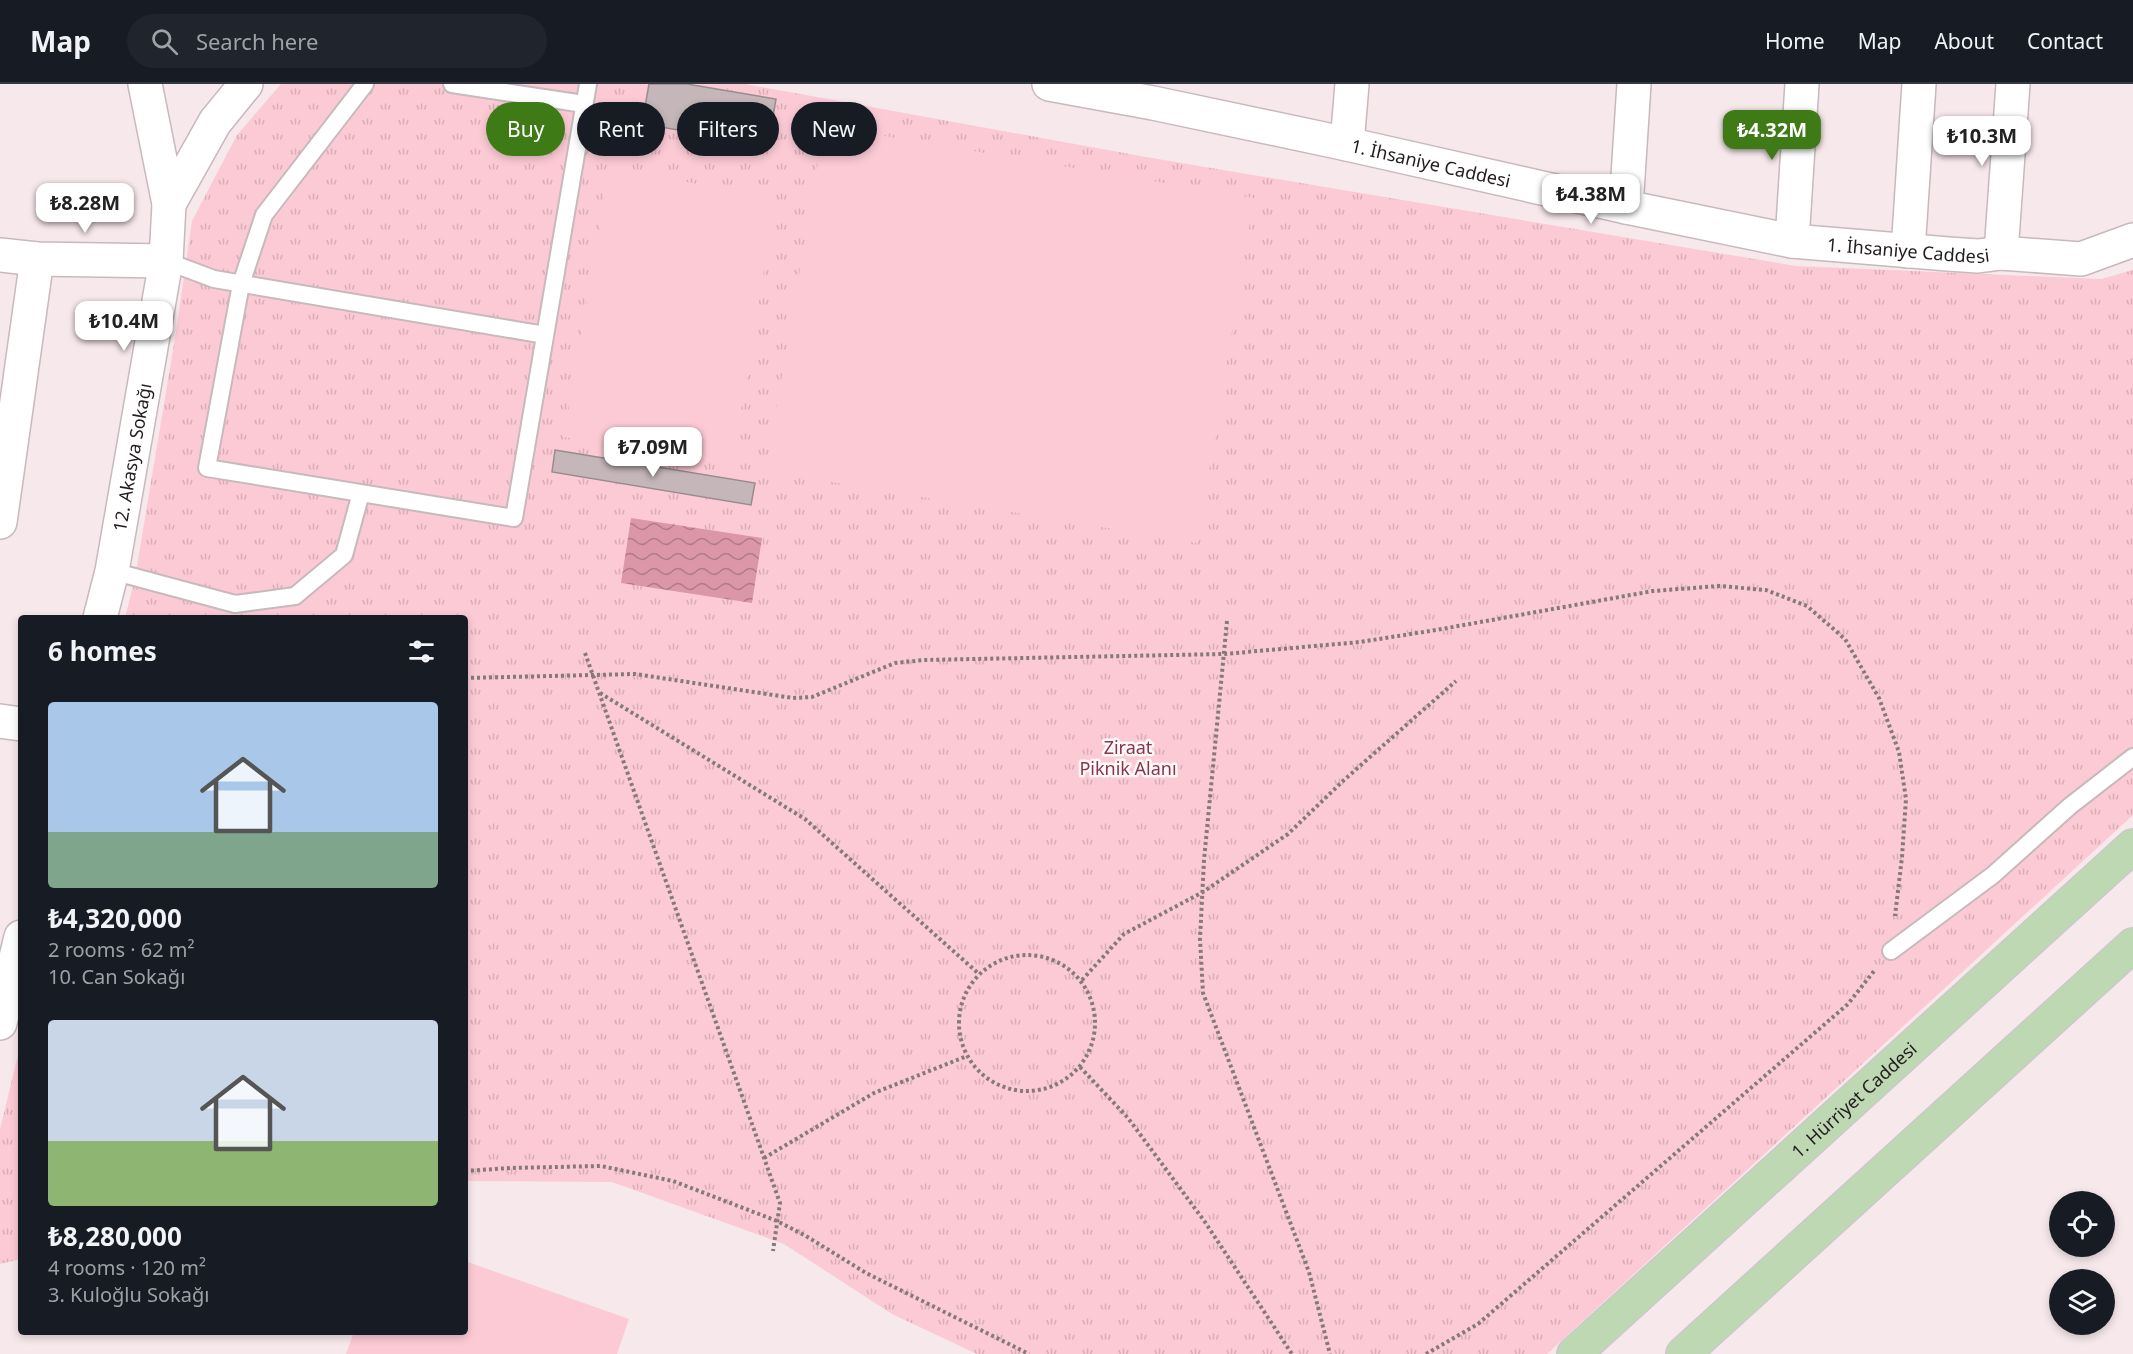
<!DOCTYPE html>
<meta charset="utf-8">
<style>
:root{--surface:#171b24;--page:#20242c;--text:#f1f3f6;--muted:#9ea1a6;--line:#363941;--accent:#3e7b17}
body{margin:0;font-family:"Noto Sans",sans-serif;background:var(--page);color:var(--text);height:100vh;display:flex;flex-direction:column;font-size:22px;white-space:nowrap}
*{box-sizing:border-box;margin:0}
p{font-size:20px;color:var(--muted)}
.icon{flex:none;width:33px;height:33px;fill:none;stroke:currentColor;stroke-width:2;stroke-linecap:round;stroke-linejoin:round}
.map{position:relative;flex:1;overflow:hidden}
.details{position:absolute;left:18px;top:531px;width:450px;height:720px;display:flex;flex-direction:column;background:var(--surface);border-radius:6px;box-shadow:0 3px 9px #0003}
.details>*{flex:none}
.banner{position:absolute;left:486px;top:18px;width:570px;height:54px;display:flex;gap:12px}
.buttons{position:absolute;left:2049px;top:1107px;display:grid;gap:12px}
.buttons a{display:grid;place-items:center;width:66px;height:66px;border-radius:50%;background:var(--surface);box-shadow:0 3px 9px #0003;font-size:30px}
.price{position:absolute;translate:-50% -51px;padding:0 14px;border-radius:12px;background:#fff;color:#222;font-size:20px;line-height:39px;filter:drop-shadow(0 2px 3px #0008)}
.price::after{content:'';position:absolute;left:50%;top:36px;width:18px;height:14px;margin-left:-9px;background:inherit;clip-path:polygon(0 0,100% 0,50% 100%)}
.price.current{background:var(--accent);color:#fff}
ul{padding:0;list-style:none}
li{display:grid;align-content:center;gap:12px;height:318px;padding:0 30px}
li span{display:grid;place-items:center;height:186px;border-radius:6px;color:#555}
li>.icon{margin-inline-start:auto}
span .icon{width:108px;height:108px;fill:#fffc;stroke-width:1}
li b{font-size:26px}
h2{display:flex;justify-content:space-between;align-items:center;height:72px;padding:0 30px;font-size:26px}
.chip{padding:0 21px;border-radius:27px;background:var(--surface);box-shadow:0 3px 9px #0003;font-size:21px;line-height:54px}
.chip.current{background:var(--accent);color:#fff}
header{display:flex;align-items:center;gap:36px;box-sizing:border-box;height:84px;padding:0 30px;background:var(--surface);border-bottom:2px solid var(--line)}
header strong{font-size:28px}
nav{display:flex;gap:33px;margin-inline-start:auto;font-size:21px}
.search{width:420px;height:54px;background:var(--page);display:flex;align-items:center;gap:15px;box-sizing:border-box;padding:0 21px;border-radius:33px;color:var(--muted);font-size:22px}
.map>svg:first-child{display:block}
.park{fill:url(#park-tufts)}
.garden{fill:#fccad5}
.water{fill:url(#water-waves)}
.building{fill:#c4b6b9;stroke:#998b8e;stroke-width:1.5}
.lines{fill:none;stroke-linecap:round;stroke-linejoin:round}
.lane-casing{stroke:#c7b9bc;stroke-width:20}
.street-casing{stroke:#c7b9bc;stroke-width:36}
.secondary-casing{stroke:#c7b9bc;stroke-width:36}
.primary-casing{stroke:#cac9c9;stroke-width:36}
.path{stroke:#847a7c;stroke-width:4;stroke-dasharray:3 3;stroke-linecap:butt}
.lane{stroke:#fff;stroke-width:16}
.street{stroke:#fff;stroke-width:33}
.secondary{stroke:#fff;stroke-width:33}
.primary{stroke:#bed8b3;stroke-width:33}
.labels{text-anchor:middle;dominant-baseline:central;stroke-width:5;stroke-linejoin:round;paint-order:stroke}
.street-label{font-size:18px;fill:#221c1e;stroke:#fef8f9}
.park-label{font-size:18px;fill:#87354f;stroke:#fef8f9}
</style>
<header>
<strong>Map</strong>
<div class="search"><svg class="icon" aria-label="search" viewBox="0 0 24 24"><circle cx="10" cy="10" r="6"/><path d="M15 15l6 6"/></svg>Search here</div>
<nav><a>Home</a><a>Map</a><a>About</a><a>Contact</a></nav>
</header>
<div class="map">
<svg width="2133" height="1270" viewBox="0 0 2133 1270">
<defs>
<pattern id="park-tufts" width="24" height="20" patternUnits="userSpaceOnUse" patternTransform="scale(1.5)"><rect width="24" height="20" fill="#fccad5"/><path d="M3 7l-1-3M5 7V3M7 7l1-3M15 17l-1-3M17 17v-4M19 17l1-3" fill="none" stroke="#d8adb6"/></pattern>
<pattern id="water-waves" width="16" height="10" patternUnits="userSpaceOnUse" patternTransform="scale(1.5)"><rect width="16" height="10" fill="#db96a7"/><path d="M0 5q4-4 8 0t8 0" fill="none" stroke="#b17a87"/></pattern>
</defs>
<rect width="100%" height="100%" fill="#f7e8eb"/>
<path class="park" d="M281 0H745L1146 73 1796 182 2101 195 2133 186V731L1547 1270H977L892 1230 784 1160 612 1098 465 1097V534H125L135 494 176 248 192 137 237 51Z
M21 959V1175L0 1180V1045Z"/>
<path class="garden" d="M824 42 1254 114 1197 459 766 387Z
M609 85 776 113 732 381 564 353Z
M465 1177 629 1235 617 1270H346L354 1248H465Z"/>
<path class="water" d="M631 434 762 454 752 519 621 499Z"/>
<path class="building" d="M649 0H687L776 15 768 61 642 40Z
M555 366 755 399 751 421 552 388Z"/>
<g class="lines">
<defs>
<path id="lane" d="M365 0 264 131 241 200 207 384 514 434 588 0
M452 0 584 20
M166 177 214 195 545 251
M112 487 235 520 295 512 344 471 361 409
M1891 867 1993 791 2070 722 2133 673"/>
<g id="street">
<path d="M1347 60 1352 0"/>
<path d="M169 120 215 38 246 0"/>
<path d="M1626 123 1634 0"/>
<path d="M1792 157 1802 0"/>
<path d="M1908 167 1919 0"/>
<path d="M2001 169 2013 0"/>
<path d="M0 171 37 175 166 177"/>
<path d="M0 438 37 175"/>
<path id="s1" d="M100 534 112 487 166 177 169 120 145 0"/>
<path d="M0 637 21 640"/>
<path d="M0 939 21 853"/>
</g>
<g id="secondary">
<path id="s2" d="M1049 0 1153 19 1347 60 1626 123 1792 157 1948 170 1978 172 2001 169 2081 175 2133 156"/>
</g>
<g id="primary">
<path id="s3" d="M1574 1270 2133 762"/>
<path d="M1683 1270 2133 861"/>
</g>
</defs>
<use href="#lane" class="lane-casing"/>
<use href="#street" class="street-casing"/>
<use href="#secondary" class="secondary-casing"/>
<use href="#primary" class="primary-casing"/>
<path class="path" d="M1227 537 1204 776 1200 855 1203 909 1309 1188 1330 1270
M585 569 780 1119 773 1167
M465 594 635 590 793 614 812 613 895 579 924 576 1224 570 1360 558 1436 546 1653 507 1719 502 1766 506 1807 522 1845 555 1879 614 1899 668 1906 715 1902 773 1895 832
M600 609 805 735 979 890
M959 939a68 68 0 1 1 136 0a68 68 0 1 1-136 0Z
M1082 896 1124 850 1203 808 1288 750 1344 696 1456 597
M1080 983 1128 1034 1205 1138 1292 1270
M764 1074 874 1009 967 972
M465 1087 510 1084 601 1082 673 1097 777 1137 806 1152 866 1189 1029 1270
M1426 1270 1478 1240 1848 920 1874 887"/>
<use href="#lane" class="lane"/>
<use href="#street" class="street"/>
<use href="#secondary" class="secondary"/>
<use href="#primary" class="primary"/>
</g>
<g class="labels">
<g class="street-label">
<text stroke="none"><textPath href="#s2" startOffset="390">1. İhsaniye Caddesi</textPath></text>
<text stroke="none"><textPath href="#s2" startOffset="876">1. İhsaniye Caddesi</textPath></text>
<text stroke="none"><textPath href="#s1" startOffset="164">12. Akasya Sokağı</textPath></text>
<text stroke="none"><textPath href="#s3" startOffset="378">1. Hürriyet Caddesi</textPath></text>
</g>
<g class="park-label">
<text x="1128" y="663">Ziraat<tspan x="1128" dy="21">Piknik Alanı</tspan></text>
</g>
</g>
</svg>
<div class="buttons">
<a><svg class="icon" aria-label="locate" viewBox="0 0 24 24"><circle cx="12" cy="12" r="6"/><path d="M12 2v4M12 18v4M2 12h4M18 12h4"/></svg></a>
<a><svg class="icon" aria-label="layers" viewBox="0 0 24 24"><path d="M12 4l9 5-9 5-9-5zM3 14l9 5 9-5"/></svg></a>
</div>
<b class="price current" style="left:1772px;top:77px">₺4.32M</b>
<b class="price" style="left:1982px;top:83px">₺10.3M</b>
<b class="price" style="left:1591px;top:141px">₺4.38M</b>
<b class="price" style="left:85px;top:150px">₺8.28M</b>
<b class="price" style="left:124px;top:268px">₺10.4M</b>
<b class="price" style="left:653px;top:394px">₺7.09M</b>
<div class="banner">
<a class="chip current">Buy</a>
<a class="chip">Rent</a>
<a class="chip">Filters</a>
<a class="chip">New</a>
</div>
<section class="details">
<h2>6 homes<svg class="icon" aria-label="filters" viewBox="0 0 24 24"><path d="M4 7h16M4 17h16"/><circle cx="9" cy="7" r="2"/><circle cx="15" cy="17" r="2"/></svg></h2>
<ul>
<li><span style="background:linear-gradient(#a9c7e8 70%,#7fa58c 0)"><svg class="icon" aria-label="home" viewBox="0 0 24 24"><path d="M3 11l9-7 9 7M6 9v11h12V9"/></svg></span><div><b>₺4,320,000</b><p>2 rooms · 62 m²</p><p>10. Can Sokağı</p></div></li>
<li><span style="background:linear-gradient(#c9d6e8 65%,#8fb573 0)"><svg class="icon" aria-label="home" viewBox="0 0 24 24"><path d="M3 11l9-7 9 7M6 9v11h12V9"/></svg></span><div><b>₺8,280,000</b><p>4 rooms · 120 m²</p><p>3. Kuloğlu Sokağı</p></div></li>
</ul>
</section>
</div>
